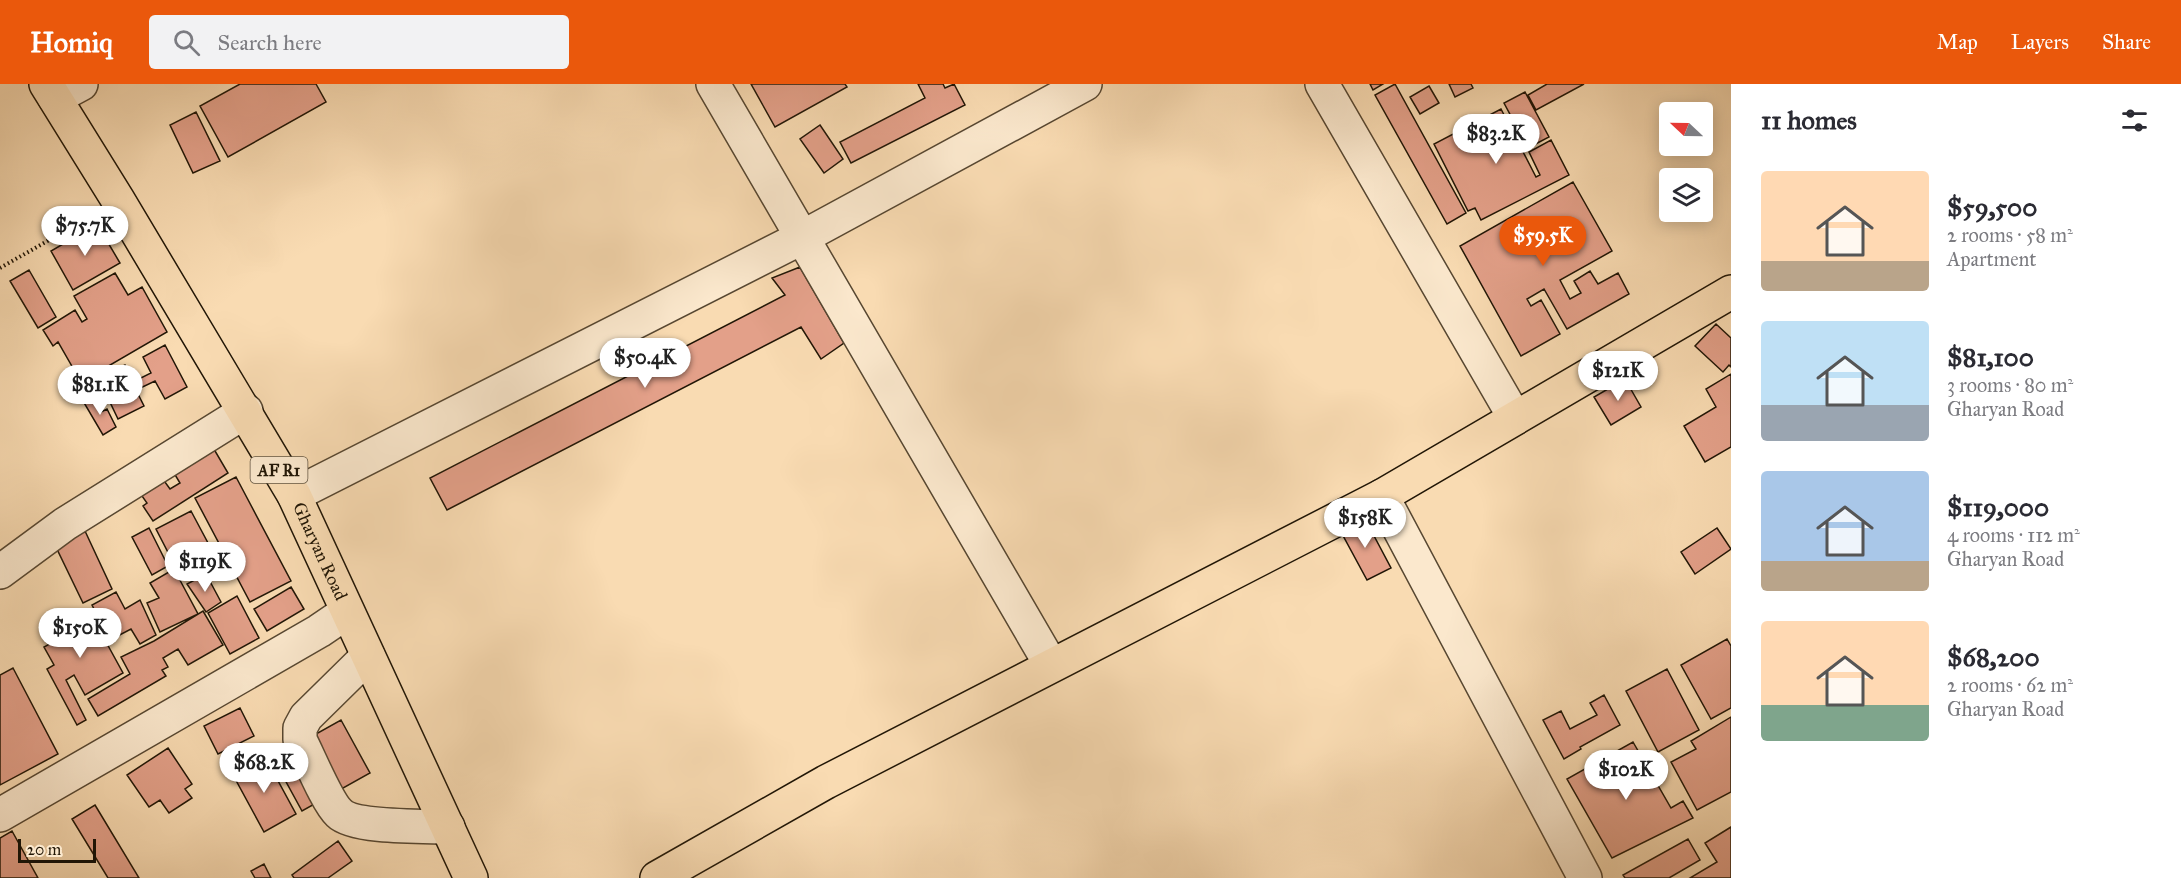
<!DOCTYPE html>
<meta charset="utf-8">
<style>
:root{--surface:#fff;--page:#f2f2f3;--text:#2b2b33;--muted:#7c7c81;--accent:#ea580c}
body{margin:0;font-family:"IM FELL Great Primer",serif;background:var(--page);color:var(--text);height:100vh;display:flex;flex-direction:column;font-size:22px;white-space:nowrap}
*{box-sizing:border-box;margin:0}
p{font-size:20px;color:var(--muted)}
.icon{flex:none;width:33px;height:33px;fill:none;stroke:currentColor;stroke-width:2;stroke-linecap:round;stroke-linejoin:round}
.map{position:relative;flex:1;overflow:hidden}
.side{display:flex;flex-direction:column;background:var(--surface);width:450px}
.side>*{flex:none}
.needle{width:39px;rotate:292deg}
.fabs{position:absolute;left:1659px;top:18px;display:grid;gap:12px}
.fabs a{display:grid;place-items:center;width:54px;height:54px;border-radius:6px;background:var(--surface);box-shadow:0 3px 15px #0003;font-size:30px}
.scale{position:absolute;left:18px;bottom:15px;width:78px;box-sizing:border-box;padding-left:6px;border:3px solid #211606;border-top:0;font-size:16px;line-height:21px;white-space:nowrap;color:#211606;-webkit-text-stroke:4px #fbe8cd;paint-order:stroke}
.price{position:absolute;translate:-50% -51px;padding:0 14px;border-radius:21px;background:#fff;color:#222;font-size:20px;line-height:39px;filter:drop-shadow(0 2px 3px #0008)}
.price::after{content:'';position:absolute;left:50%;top:36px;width:18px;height:14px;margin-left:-9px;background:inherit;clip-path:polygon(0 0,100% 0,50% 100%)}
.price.selected{background:var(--accent);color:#fff}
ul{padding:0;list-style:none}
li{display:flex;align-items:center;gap:18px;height:150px;padding:0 30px}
li span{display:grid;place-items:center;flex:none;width:168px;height:120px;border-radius:6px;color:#555}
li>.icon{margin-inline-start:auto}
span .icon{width:72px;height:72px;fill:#fffc;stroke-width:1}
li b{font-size:26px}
h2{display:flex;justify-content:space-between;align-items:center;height:72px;padding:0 30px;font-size:26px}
header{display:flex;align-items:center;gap:36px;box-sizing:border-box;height:84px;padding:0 30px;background:var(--accent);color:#fff}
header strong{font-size:28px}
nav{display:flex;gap:33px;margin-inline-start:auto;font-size:21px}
.search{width:420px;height:54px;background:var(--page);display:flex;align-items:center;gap:15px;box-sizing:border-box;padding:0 21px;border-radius:6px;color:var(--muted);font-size:22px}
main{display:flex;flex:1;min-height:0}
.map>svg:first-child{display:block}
.building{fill:#e3a089;stroke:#211606;stroke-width:1.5}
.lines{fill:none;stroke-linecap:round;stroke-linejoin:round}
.minor-casing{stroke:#574731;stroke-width:36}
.major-casing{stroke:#211606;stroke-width:36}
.highway-casing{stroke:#211606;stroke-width:36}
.path{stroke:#211606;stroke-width:4;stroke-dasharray:1.5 3;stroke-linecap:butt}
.minor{stroke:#fbe8cd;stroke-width:33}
.major{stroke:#f9dbb2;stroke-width:33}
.highway{stroke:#f9dbb2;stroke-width:33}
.labels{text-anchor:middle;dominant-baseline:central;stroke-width:4.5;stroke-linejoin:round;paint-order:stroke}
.shield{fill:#fbe8cd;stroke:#625542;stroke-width:1.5}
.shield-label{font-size:16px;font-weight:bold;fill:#211606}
.street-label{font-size:18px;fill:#211606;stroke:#fbe8cd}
</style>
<header>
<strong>Homiq</strong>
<div class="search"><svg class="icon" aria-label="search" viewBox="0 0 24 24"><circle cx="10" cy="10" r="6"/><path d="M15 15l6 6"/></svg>Search here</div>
<nav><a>Map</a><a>Layers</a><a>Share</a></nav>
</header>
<main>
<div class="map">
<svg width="1731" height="794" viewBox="0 0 1731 794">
<rect width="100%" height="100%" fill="#f9dbb2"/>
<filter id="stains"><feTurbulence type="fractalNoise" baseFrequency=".00333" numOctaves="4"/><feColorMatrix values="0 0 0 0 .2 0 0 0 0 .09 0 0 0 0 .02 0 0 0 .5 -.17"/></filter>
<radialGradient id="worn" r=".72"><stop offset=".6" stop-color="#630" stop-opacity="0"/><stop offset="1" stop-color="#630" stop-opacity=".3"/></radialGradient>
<path class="building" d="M240 0H316L326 18 228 73 200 22Z
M751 0H845L847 3 775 43Z
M918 0H943L945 4 954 0 965 21 851 79 840 58 925 14Z
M1370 0H1383L1373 6Z
M1395 0 1466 129 1447 140 1375 11Z
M1449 0H1471L1473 4 1455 13Z
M1547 0H1584L1536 26 1528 11Z
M1429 2 1439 19 1420 30 1410 13Z
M1525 8 1549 53 1528 64 1504 19Z
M1501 25 1536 93 1540 91 1529 68 1551 56 1569 91 1481 136 1475 124 1468 127 1434 60Z
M196 28 220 77 193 89 170 41Z
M820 41 843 75 824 89 800 55Z
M1573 98 1612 167 1560 196 1570 215 1581 209 1574 197 1590 187 1598 200 1618 189 1629 210 1567 245 1544 205 1527 215 1531 222 1541 216 1560 250 1521 272 1460 162Z
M97 140 120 179 73 206 51 167Z
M800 183 844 259 821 275 801 243 447 426 430 394 785 211 772 194Z
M29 186 56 233 38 244 10 197Z
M115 189 128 211 142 203 167 248 81 298 58 258 53 262 43 246 75 226 82 238 87 235 74 212Z
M1716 240 1731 254V283L1729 281 1723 288 1695 262Z
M165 261 187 303 165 315 155 297 136 306 144 322 118 335 98 293 125 281 133 298 151 289 143 273Z
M1731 290V363L1705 378 1684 342 1716 323 1706 305Z
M1625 295 1641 323 1611 341 1594 313Z
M91 312 101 328 107 325 116 343 103 351 83 317Z
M208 355 228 389 153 437 143 422 147 419 135 402 157 387 170 405 180 399 168 379Z
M236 393 291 497 250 518 195 414Z
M191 427 208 459 173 478 156 445Z
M1364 433 1391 484 1367 496 1340 446Z
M149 444 168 482 152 491 132 453Z
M1717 444 1731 465 1695 490 1681 468Z
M85 447 112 505 83 519 55 461Z
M174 485 198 530 160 548 147 519 159 514 150 499Z
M206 490 221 518 206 528 187 500Z
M291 503 304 525 267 547 254 525Z
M116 508 125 525 140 516 156 551 140 560 131 545 110 556 92 521Z
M237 512 259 554 230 570 208 529Z
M88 525 123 589 85 611 74 591 66 596 86 636 77 641 47 585 54 581 44 563 55 557 49 547Z
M203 527 223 561 188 581 178 565 163 574 168 583 162 586 166 592 98 632 88 615 130 590 121 573 154 557Z
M1727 555 1731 562V624L1711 635 1681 581Z
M13 584 58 670 0 701V591Z
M1667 585 1699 646 1658 668 1626 607Z
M1604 611 1620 641 1580 663 1581 665 1564 675 1543 636 1561 627 1570 645 1597 631 1590 619Z
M240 624 254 652 218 670 204 642Z
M1731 633V708L1697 726 1671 678 1696 665 1691 657Z
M341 636 370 689 302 727 273 674Z
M1633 658 1671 724 1683 717 1693 734 1612 774 1567 695Z
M168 664 192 700 185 705 192 714 169 729 160 716 149 723 127 691Z
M264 671 296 730 264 748 232 689Z
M95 721 139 794H108L72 735Z
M1731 743V794H1690L1717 778 1705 759Z
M12 747 38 794H0V754Z
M1688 755 1700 776 1669 794H1625L1623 791Z
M338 757 352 777 328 794H294L292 791Z
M264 780 271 794H255L251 787Z"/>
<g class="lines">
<defs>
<path id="minor" d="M713 0 1051 581
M1322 0 1515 334
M55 14 81 0
M294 411 801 154 1085 0
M1382 412 1585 794
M0 488 65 440 246 327
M368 572 306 633 300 644V656C309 673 327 718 339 729 354 744 424 742 448 743
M0 731 319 547 347 528"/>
<path id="major" d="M657 794 826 698 1382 412 1731 208"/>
<g id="highway">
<path id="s1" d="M46 0 118 116 294 411 471 794"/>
</g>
</defs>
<use href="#minor" class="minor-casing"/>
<use href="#major" class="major-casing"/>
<use href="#highway" class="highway-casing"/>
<path class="path" d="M0 184 93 131"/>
<use href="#minor" class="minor"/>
<use href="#major" class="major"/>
<use href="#highway" class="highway"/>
</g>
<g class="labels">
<rect class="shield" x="250.5" y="373" width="57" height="26" rx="4.5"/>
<g class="shield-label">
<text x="279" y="386">AF R1</text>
</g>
<g class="street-label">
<text stroke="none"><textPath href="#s1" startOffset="542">Gharyan Road</textPath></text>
</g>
</g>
<rect width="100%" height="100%" filter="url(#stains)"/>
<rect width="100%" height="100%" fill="url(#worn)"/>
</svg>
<div class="fabs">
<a><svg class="needle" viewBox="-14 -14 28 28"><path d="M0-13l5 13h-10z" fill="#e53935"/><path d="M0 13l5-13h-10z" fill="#7c7c81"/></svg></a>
<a><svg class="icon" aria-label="layers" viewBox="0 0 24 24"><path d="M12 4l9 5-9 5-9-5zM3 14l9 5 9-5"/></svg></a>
</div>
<div class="scale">20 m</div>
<b class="price" style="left:1496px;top:81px">$83.2K</b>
<b class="price" style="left:85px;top:173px">$75.7K</b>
<b class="price selected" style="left:1543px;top:183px">$59.5K</b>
<b class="price" style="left:645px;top:305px">$50.4K</b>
<b class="price" style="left:1618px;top:318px">$121K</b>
<b class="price" style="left:100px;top:332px">$81.1K</b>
<b class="price" style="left:1365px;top:465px">$158K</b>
<b class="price" style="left:205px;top:509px">$119K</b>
<b class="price" style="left:80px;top:575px">$150K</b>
<b class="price" style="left:264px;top:710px">$68.2K</b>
<b class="price" style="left:1626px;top:717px">$102K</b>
</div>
<section class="side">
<h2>11 homes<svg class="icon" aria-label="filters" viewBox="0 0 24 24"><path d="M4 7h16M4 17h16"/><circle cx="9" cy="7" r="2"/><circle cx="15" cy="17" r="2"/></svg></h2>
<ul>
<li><span style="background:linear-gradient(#ffd9b3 75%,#b9a48a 0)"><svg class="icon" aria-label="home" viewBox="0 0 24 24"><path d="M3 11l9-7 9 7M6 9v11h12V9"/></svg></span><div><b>$59,500</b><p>2 rooms · 58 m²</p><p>Apartment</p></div></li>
<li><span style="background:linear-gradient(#bfe0f5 70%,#9aa5b1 0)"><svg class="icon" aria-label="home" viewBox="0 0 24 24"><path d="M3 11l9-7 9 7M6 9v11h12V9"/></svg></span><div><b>$81,100</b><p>3 rooms · 80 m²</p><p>Gharyan Road</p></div></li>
<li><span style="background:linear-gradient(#a9c7e8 75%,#b9a48a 0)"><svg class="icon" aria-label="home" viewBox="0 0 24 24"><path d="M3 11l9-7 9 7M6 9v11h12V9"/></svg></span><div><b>$119,000</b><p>4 rooms · 112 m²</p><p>Gharyan Road</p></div></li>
<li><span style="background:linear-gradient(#ffd9b3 70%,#7fa58c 0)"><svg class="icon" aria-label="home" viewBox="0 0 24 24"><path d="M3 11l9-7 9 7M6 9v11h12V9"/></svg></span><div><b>$68,200</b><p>2 rooms · 62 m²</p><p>Gharyan Road</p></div></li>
</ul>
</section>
</main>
